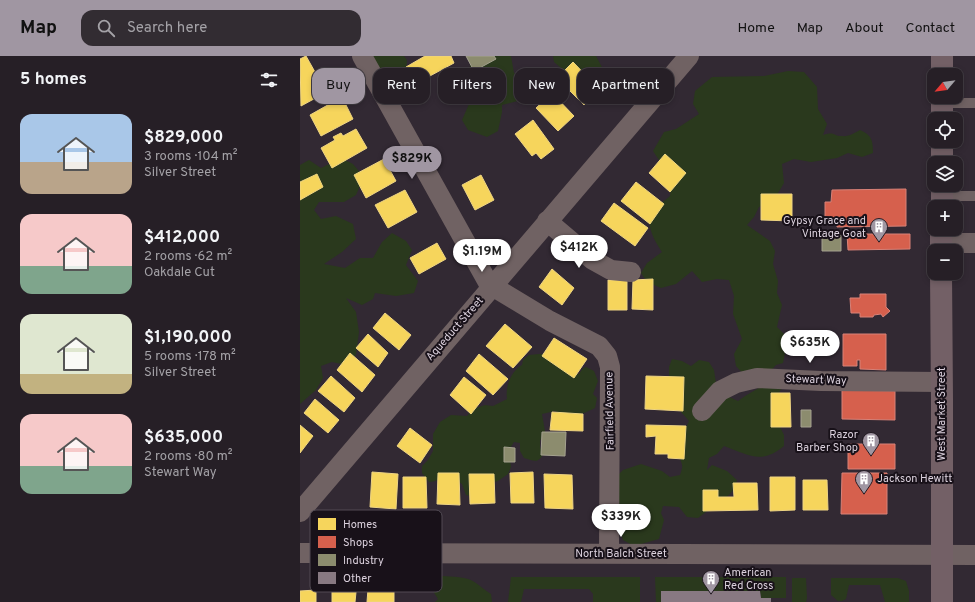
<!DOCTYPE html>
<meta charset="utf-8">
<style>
:root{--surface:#261f26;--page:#322c32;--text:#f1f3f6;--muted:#a4a2a7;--line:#423d43;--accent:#a096a2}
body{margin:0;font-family:Overpass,sans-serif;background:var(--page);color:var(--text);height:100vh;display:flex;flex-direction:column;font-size:15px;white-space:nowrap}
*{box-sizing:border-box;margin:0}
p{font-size:13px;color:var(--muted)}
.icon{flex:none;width:22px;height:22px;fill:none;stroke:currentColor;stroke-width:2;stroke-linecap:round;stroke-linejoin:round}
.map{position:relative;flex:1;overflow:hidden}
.details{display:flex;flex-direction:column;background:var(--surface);width:300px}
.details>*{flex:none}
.banner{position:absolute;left:12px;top:12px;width:380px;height:36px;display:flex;gap:8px}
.needle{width:26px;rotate:241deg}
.tools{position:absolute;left:627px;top:12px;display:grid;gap:8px}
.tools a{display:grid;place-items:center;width:36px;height:36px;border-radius:8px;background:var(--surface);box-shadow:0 2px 6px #0003,0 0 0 1px var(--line);font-size:20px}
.price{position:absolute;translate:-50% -34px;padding:0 9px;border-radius:14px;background:#fff;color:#222;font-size:13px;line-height:26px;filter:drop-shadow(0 1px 2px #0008)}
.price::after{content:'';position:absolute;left:50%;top:24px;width:12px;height:9px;margin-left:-6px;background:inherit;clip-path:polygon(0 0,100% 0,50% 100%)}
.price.active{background:var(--accent);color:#111}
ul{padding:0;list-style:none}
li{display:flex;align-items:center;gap:12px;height:100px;padding:0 20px}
li span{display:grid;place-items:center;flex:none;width:112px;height:80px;border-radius:12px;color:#555}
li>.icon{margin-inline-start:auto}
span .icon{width:48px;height:48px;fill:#fffc;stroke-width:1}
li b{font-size:17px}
h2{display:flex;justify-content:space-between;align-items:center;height:48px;padding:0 20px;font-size:17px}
.tag{padding:0 14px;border-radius:12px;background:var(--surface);box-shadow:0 2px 6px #0003,0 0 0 1px var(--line);font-size:14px;line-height:36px}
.tag.active{background:var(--accent);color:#111}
header{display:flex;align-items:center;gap:24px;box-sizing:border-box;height:56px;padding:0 20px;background:var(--accent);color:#111}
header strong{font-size:19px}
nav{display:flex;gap:22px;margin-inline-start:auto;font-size:14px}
.search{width:280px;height:36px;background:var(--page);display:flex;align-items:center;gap:10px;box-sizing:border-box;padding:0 14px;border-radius:12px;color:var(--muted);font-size:15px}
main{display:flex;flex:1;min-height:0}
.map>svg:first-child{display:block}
.green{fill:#2a391d}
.homes{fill:#f6d55c;stroke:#eed483}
.shops{fill:#d6604d;stroke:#d88278}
.industry{fill:#8c8c6e;stroke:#a4a18f}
.building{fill:#887982}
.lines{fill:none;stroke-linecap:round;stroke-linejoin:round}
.lane{stroke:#706263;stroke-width:10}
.street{stroke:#706263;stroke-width:20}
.primary{stroke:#736066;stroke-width:22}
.labels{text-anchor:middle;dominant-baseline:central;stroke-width:4;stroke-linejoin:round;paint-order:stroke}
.poi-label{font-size:11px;fill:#dbd1dd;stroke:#181119;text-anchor:end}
.street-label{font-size:11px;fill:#dbd1dd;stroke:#181119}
.key{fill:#181119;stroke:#524b54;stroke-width:1}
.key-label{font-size:11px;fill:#dbd1dd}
</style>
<header>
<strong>Map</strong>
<div class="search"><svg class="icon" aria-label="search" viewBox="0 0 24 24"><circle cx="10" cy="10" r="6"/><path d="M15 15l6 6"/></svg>Search here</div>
<nav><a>Home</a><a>Map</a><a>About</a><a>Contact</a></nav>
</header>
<main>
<section class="details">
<h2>5 homes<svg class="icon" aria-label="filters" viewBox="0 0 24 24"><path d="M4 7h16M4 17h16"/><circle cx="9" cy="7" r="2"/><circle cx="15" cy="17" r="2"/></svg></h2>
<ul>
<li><span style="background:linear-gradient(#a9c7e8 60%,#b9a48a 0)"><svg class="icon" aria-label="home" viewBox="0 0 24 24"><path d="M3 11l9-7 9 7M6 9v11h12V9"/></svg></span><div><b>$829,000</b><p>3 rooms · 104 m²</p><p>Silver Street</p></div></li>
<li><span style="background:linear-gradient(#f6c9c9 65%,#7fa58c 0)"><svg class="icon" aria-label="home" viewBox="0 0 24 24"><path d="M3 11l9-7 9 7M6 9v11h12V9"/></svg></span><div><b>$412,000</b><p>2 rooms · 62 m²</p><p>Oakdale Cut</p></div></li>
<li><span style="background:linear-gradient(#dfe7d0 75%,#c2b280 0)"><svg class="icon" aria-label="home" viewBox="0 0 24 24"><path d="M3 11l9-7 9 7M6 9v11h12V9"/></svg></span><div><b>$1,190,000</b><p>5 rooms · 178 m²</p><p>Silver Street</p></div></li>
<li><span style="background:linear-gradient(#f6c9c9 65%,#7fa58c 0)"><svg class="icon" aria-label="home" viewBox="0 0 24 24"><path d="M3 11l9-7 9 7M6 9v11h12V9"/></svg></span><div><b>$635,000</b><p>2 rooms · 80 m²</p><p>Stewart Way</p></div></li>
</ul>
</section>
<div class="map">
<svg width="675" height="546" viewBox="0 0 675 546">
<rect width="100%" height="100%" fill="#322933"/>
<path class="green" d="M70 0H104L107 4 106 17 99 25 88 24 80 15Z
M174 0H211L214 17 223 18 233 26 229 42 202 49V56L198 75 187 81 168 74 162 64 169 48 171 24 168 15Z
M253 0H296L303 13 298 26 281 29 254 6Z
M488 15 504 16 517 31 518 53 527 68 523 79C536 75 532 80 542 80 548 81 555 77 560 74 572 79 573 85 573 97L562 101 548 97 537 102 511 106 494 103 482 108 484 127 474 144 459 151 454 161 447 169 470 185 475 195 473 208 478 225 477 237 482 249 477 271 485 279 486 292 483 307 476 309 461 325 445 320 436 310 434 298 442 283 433 258 434 240 429 224 417 223 402 226 392 215 376 228 361 232 347 226 341 217 347 207 362 196C355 185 344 168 353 155 357 149 365 145 370 140L371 128 363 110 353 95 364 76 376 73 399 58 393 48 395 35 412 21 464 20Z
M41 102 53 108 64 121 56 139 44 146H19L14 154 21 163 36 160 53 168 56 183 42 196 24 208 45 212 60 202H73L82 186 92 177 106 185 112 194 106 209 118 225 114 237 96 240 75 237 73 243 62 249 46 242 56 256 59 276 56 299 46 309 32 306 21 310 23 322 16 334 0 348V109L9 104 21 112Z
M239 298H247L274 318H279L283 312 286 311 294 315 298 325 293 338 297 342 295 352C283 358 267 365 255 355L242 358 246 381 240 384V391L244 397C238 408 235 405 224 402L220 395V387L214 386 209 394 211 411 208 418 198 425 191 427 174 441 166 439 162 428 150 419C143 421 136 426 129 426L122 417V410L128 404 133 395V378L140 366 151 359 167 360 173 353 185 349 193 350 207 343C205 331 211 315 222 309L223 304 229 299Z
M372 303 382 305 391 310 399 304 409 306 414 314 416 327 427 340 438 345C447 338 457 334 466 327L483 330 474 345 478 367 484 379V390C461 409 449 399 424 390L417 398 409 402 407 414 412 409 427 415 437 424 435 432 429 439 398 462 387 461 379 451 363 450 361 457 364 464 359 483 334 490 323 484 317 468 315 422 323 414 341 408 362 415 370 421 380 419C385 406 380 409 379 397 379 385 384 376 389 365L374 348 369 324V311Z
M142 520C152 521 167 520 176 527 181 531 185 534 191 538L192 546H135L138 543 133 535 136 527Z
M211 521H340V546H293V538L289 533H224L221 546H208Z
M355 521H486V542H461L460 535H361V546H356Z
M492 522H506L507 542 506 546H492Z
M531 522H598L606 525 609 535V546H585L580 529H549L546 543 542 545H538L531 539Z"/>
<path class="homes" d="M6 0 15 16 13 18 23 38 1 50 0 3Z
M125 0H151L154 7 115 28 106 11Z
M273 6 299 33 284 49 257 22Z
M252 37 274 60 258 75 236 52Z
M42 41 53 63 21 80 10 59Z
M233 64 254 93 241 103 236 97 232 100 215 78Z
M56 73 67 92 32 112 21 92 35 84 33 81 41 77 43 80Z
M365 98 386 117 370 136 349 117Z
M84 103 96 125 66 142 54 119Z
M17 118 23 131 0 144V126Z
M181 119 194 144 175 154 162 129Z
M336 126 364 148 350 168 321 145Z
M105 134 117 156 88 172 75 149Z
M461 138H492V165L461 164Z
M314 147 348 172 335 190 301 165Z
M137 187 146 203 119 218 110 202Z
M252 213 274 232 262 249 239 231Z
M353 223V254L332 253 333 224Z
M308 224H327V254H308Z
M85 257 111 279 99 294 73 272Z
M205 268 232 291 213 312 186 290Z
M68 278 88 297 78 311 56 292Z
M254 282 287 303 274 322 242 300Z
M50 297 75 319 62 336 37 314Z
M179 298 208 323 193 339 166 315Z
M31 320 55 342 44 356 18 335Z
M346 320 384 321 383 355 345 353Z
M164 321 186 339 171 358 150 339Z
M471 337H490L491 371H471Z
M15 343 39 364 28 377 4 357Z
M252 356 283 358V375L250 374Z
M0 369 13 380 0 397Z
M346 369 386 370 384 403 368 402V398H355L356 380 346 381Z
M110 372 132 389 120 407 97 390Z
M72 416 98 418 96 453 70 451Z
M233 416 234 447H211L210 417Z
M138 417H159L160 449 137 448Z
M169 418H194L195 447 170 448Z
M244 418 272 419 273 453 245 452Z
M103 421H126L127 452H103Z
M470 421H495V454L470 455Z
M503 424H527L528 454H503Z
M433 427H457L458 454 403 455V434H418V441H434Z
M68 533 94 534V546H67Z
M16 534V546H0V535Z
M32 536H56L55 546H32Z"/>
<path class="shops" d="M606 133V170L537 171V164H525V146H531L532 134Z
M547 178H610V193L548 194Z
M560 238H586V251L590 255 583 261 581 258 574 259 573 261H560V257H551L550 242H560Z
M543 278H586V314L560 313V304H557V310H543Z
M542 334 595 335V364L542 363Z
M548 388H595V413H548Z
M542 417H587V458H541Z"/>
<path class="industry" d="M166 0H194L196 3 174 15Z
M522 179H541V195H522Z
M501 354H511V371H501Z
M242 376H266L265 400 241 399Z
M204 391 215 392V406H204Z"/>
<path class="building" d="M361 535H460L461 542H471V546H361Z"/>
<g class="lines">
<path class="lane" d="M642 47H675
M642 140H675"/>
<path class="street" d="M62 0 191 232
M247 165 293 204 311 214 331 216
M641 187H675
M192 230 250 265 299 290 307 300 310 311 309 498
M402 355 420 335 436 327 457 322 521 325 642 326
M0 456 389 0
M0 497 675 499"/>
<path class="primary" d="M642 0V19
M642 41V63
M642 85V107
M642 151V129
M641 195V173
M641 217 642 343V546"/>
</g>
<defs>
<symbol id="building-pin" viewBox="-11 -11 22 30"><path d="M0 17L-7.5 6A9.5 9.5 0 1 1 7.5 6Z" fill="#a096a2" stroke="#181119"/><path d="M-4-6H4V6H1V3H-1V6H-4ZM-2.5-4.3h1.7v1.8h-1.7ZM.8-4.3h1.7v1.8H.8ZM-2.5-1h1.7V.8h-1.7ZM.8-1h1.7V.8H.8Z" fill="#fff"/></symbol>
</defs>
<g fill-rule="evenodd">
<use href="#building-pin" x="569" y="161" width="20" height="27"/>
<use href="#building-pin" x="561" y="375" width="20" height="27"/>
<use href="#building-pin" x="554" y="413" width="20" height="27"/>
<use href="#building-pin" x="401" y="513" width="20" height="27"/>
</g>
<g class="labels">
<g class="poi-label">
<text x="566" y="165">Gypsy Grace and<tspan x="566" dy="13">Vintage Goat</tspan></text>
<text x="558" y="379">Razor<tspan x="558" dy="13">Barber Shop</tspan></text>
<text x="577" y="423" text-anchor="start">Jackson Hewitt</text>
<text x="424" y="517" text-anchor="start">American<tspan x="424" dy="13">Red Cross</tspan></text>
</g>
<g class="street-label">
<text transform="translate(155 273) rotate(-49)">Aqueduct Street</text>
<text transform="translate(516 324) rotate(2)">Stewart Way</text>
<text transform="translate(310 355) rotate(-91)">Fairfield Avenue</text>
<text transform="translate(642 358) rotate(-90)">West Market Street</text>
<text x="321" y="498">North Balch Street</text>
</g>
</g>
<rect x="10" y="454" width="132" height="82" rx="6" class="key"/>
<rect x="18" y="462" width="18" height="12" fill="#f6d55c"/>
<rect x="18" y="480" width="18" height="12" fill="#d6604d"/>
<rect x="18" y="498" width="18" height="12" fill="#8c8c6e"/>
<rect x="18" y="516" width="18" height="12" fill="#887982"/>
<g class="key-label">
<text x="43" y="472">Homes</text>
<text x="43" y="490">Shops</text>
<text x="43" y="508">Industry</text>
<text x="43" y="526">Other</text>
</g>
</svg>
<div class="tools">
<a><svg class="needle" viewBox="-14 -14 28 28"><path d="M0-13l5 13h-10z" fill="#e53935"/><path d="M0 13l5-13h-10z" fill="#a4a2a7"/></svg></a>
<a><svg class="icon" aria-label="locate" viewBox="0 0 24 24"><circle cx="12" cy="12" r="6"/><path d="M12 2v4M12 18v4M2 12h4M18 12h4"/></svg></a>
<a><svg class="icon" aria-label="layers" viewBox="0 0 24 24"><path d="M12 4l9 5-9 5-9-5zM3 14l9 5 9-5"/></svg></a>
<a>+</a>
<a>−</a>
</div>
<b class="price active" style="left:112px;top:124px">$829K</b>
<b class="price" style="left:279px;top:213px">$412K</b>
<b class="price" style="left:182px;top:217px">$1.19M</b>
<b class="price" style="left:510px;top:308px">$635K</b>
<b class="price" style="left:321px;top:482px">$339K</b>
<div class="banner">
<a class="tag active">Buy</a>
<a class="tag">Rent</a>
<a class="tag">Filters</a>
<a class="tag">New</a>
<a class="tag">Apartment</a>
</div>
</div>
</main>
